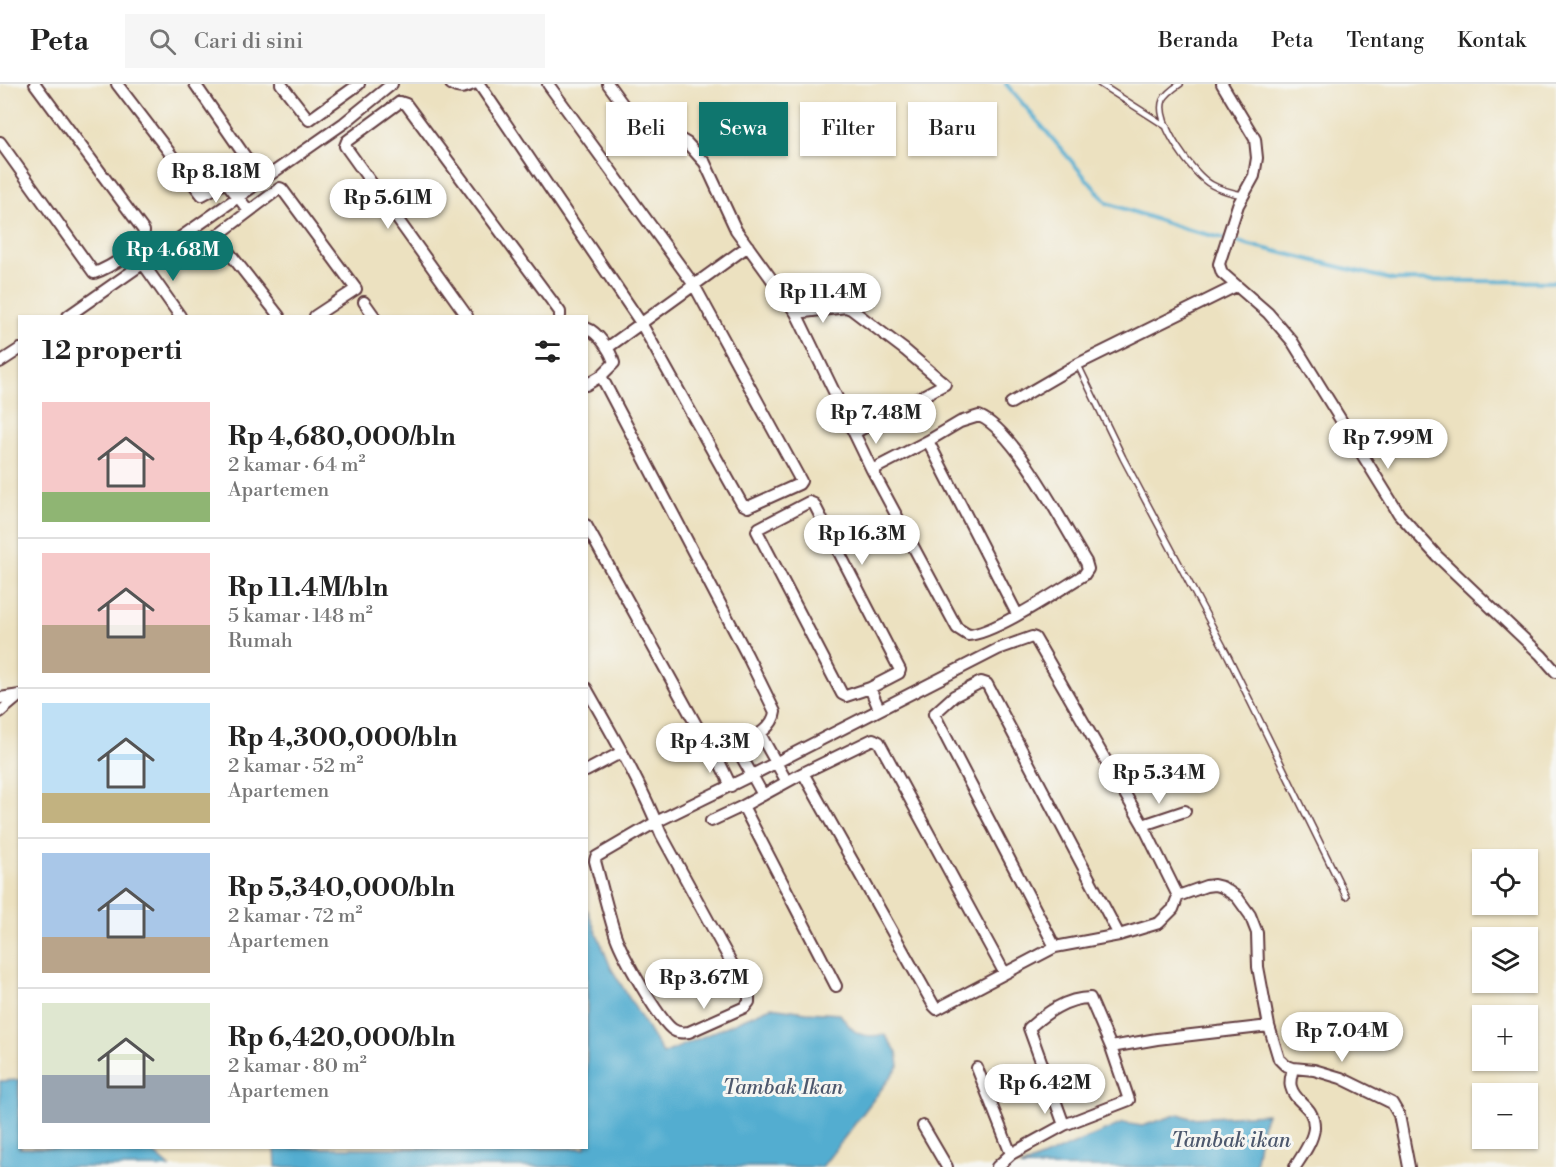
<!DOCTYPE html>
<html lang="id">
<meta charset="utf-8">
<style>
:root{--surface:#fff;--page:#f6f6f6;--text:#222;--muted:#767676;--line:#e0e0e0;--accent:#0f766e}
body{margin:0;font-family:"Libre Bodoni",serif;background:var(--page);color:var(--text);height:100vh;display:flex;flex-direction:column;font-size:22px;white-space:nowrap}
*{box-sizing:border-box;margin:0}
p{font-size:20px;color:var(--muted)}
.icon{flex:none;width:33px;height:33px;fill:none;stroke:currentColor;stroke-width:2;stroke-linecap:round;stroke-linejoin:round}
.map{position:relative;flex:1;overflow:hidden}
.side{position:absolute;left:18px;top:231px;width:570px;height:834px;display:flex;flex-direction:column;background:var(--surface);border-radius:0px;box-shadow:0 2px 4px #0004}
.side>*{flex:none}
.guide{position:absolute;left:606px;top:18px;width:570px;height:54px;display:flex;gap:12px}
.controls{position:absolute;left:1472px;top:765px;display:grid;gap:12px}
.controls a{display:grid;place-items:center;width:66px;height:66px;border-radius:0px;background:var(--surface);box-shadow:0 2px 4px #0004;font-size:30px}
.price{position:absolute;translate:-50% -51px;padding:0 14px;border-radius:21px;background:#fff;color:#222;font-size:20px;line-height:39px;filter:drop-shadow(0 2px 3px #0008)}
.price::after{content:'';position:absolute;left:50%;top:36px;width:18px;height:14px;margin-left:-9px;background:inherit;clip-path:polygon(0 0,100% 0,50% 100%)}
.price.active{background:var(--accent);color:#fff}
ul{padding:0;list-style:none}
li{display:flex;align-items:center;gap:18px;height:150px;padding:0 24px}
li+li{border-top:2px solid var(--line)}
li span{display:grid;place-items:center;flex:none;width:168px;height:120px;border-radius:0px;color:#555}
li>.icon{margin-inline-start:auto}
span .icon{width:72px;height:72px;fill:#fffc;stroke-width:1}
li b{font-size:26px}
h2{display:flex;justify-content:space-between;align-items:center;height:72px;padding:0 24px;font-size:26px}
.pill{padding:0 21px;border-radius:0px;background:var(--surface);box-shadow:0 2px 4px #0004;font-size:21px;line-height:54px}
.pill.active{background:var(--accent);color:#fff}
header{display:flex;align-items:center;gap:36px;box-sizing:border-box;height:84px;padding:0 30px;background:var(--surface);border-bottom:2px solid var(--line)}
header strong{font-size:28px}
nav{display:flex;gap:33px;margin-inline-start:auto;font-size:21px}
.search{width:420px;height:54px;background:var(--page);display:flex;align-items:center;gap:15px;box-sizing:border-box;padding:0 21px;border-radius:0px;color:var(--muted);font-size:22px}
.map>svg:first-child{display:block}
.water{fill:#52add0;stroke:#4e667e;stroke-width:1.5}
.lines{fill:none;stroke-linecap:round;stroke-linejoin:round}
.stream{stroke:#52add0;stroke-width:4}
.lane-casing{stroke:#623c41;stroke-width:8}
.street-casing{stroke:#623c41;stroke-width:14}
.lane{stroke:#fff;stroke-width:5}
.street{stroke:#fff;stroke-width:10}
.labels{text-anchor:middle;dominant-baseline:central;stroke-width:6;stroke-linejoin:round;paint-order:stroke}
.water-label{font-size:21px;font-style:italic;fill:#4d586d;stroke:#f6f6f2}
</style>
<header>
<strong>Peta</strong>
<div class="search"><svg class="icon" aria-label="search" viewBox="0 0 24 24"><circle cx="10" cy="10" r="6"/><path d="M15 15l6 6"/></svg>Cari di sini</div>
<nav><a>Beranda</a><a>Peta</a><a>Tentang</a><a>Kontak</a></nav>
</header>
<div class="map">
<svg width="1556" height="1083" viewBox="0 0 1556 1083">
<rect width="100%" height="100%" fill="#f6f6f2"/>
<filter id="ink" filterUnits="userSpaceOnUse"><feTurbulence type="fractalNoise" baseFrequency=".0167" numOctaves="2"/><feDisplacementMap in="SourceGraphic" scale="12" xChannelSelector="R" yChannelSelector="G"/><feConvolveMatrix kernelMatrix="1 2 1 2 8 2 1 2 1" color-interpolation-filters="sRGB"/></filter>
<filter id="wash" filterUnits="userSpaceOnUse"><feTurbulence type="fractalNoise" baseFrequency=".008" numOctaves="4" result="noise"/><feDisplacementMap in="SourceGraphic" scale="24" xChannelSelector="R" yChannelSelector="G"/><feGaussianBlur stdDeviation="1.35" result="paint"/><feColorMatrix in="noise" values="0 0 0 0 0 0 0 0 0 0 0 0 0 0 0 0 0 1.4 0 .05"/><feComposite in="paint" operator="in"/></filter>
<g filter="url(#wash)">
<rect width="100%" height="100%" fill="#ece1c0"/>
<path class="water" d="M587 825 611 884 663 970 771 923 806 928 840 930C855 950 858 954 885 951L897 968 899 982 822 1083H276L275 1064H586Z
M19 996 20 1064H148L170 1083H0V997Z
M1179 1030 1190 1034 1267 1030 1261 1045 1255 1083H1020L1123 1039 1142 1042Z"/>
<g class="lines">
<path class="stream" d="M1006 0 1107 119 1185 145 1393 196 1556 198"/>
</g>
</g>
<g filter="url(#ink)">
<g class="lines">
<defs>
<path id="lane" d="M1100 0 1167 43
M1180 0C1174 4 1166 10 1163 16 1154 37 1193 91 1212 101 1221 106 1232 109 1243 111
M1078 281 1123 374 1228 572 1346 812"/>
<path id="street" d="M117 0 202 111 226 98 249 78 195 0
M281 0 309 36 359 0
M451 0C459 6 464 4 473 0
M479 0 641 239 742 420 748 423 799 400 801 397 694 201 548 0
M608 0 624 22 687 59 705 79 736 146 796 229 872 386
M1222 0 1255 55 1257 74 1254 92 1238 121 1219 180 1222 189 1268 229 1292 257 1399 430 1437 472 1541 571 1556 588
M0 58 94 189C109 184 143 164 144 147L35 0
M226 98 249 127
M144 181 180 232
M364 218 374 232
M796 229 846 223 851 225 905 266 945 300 854 349
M68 232 344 39 392 0
M279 232 220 157 218 151 280 104 282 105 356 205 315 232
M467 232 345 62 347 57 400 18 406 20 560 228V232
M586 244C598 248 611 267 614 279L601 292 586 301
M607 264 748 162
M0 278 20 265
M601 292 747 571 775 628C773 646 750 655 736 663
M1011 319 1078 280 1236 202
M979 332C1014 345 1065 444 1086 478L1088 485 1084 491C1059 506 994 550 968 551L957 544 872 386 928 357 960 338Z
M928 357 1017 530
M809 418 814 420 900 586 899 589 870 604 846 612 842 610 757 447 759 444Z
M586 441 705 657 714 667H721L736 663 752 691 998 565 1032 553 1035 554 1143 741 1178 812 1206 802 1214 801 1222 803 1237 813 1250 831 1257 849 1258 883 1269 942 1279 975 1285 981 1293 984 1314 986 1341 994 1392 1019 1399 1031 1409 1083
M586 604C613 652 641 699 661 750L749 911V918L745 923 689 948C682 949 677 949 672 945 657 933 623 872 616 853 608 829 602 802 595 777L596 773 656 738 752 691 763 711
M870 604 879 625
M0 614 20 611
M0 628 19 612
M760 650 787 698
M714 667 731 702
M586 687 622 668
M803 689 934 922 937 925 1055 863 1119 851 1159 839 1173 825 1178 812
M711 737 743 722
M1143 741 1185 727
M1055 863 934 630 954 612 981 598 987 600 1119 851
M836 902 743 722 803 689 873 655 879 658 1004 888
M1090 914 1111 963 1129 1016 1064 1041 1029 944C1046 929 1066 914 1090 914Z
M1111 963 1157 955 1269 942
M977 984 1011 1070
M1293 984C1292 990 1289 997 1291 1003 1295 1020 1315 1021 1314 1044 1313 1057 1302 1072 1295 1083
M923 1042 947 1083
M997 1083 1011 1070 1064 1041"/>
</defs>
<use href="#lane" class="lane-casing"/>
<use href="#street" class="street-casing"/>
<use href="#lane" class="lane"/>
<use href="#street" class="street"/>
</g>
</g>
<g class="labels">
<g class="water-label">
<text x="783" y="1004">Tambak Ikan</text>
<text x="1231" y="1057">Tambak ikan</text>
</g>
</g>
</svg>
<div class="controls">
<a><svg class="icon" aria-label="locate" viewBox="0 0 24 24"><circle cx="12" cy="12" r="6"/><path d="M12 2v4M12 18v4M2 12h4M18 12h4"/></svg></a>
<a><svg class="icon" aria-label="layers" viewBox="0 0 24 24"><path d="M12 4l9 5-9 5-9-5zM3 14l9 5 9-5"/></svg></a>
<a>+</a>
<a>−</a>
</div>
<b class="price" style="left:216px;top:120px">Rp 8.18M</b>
<b class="price" style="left:388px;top:146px">Rp 5.61M</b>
<b class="price active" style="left:173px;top:198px">Rp 4.68M</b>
<b class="price" style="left:823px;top:240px">Rp 11.4M</b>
<b class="price" style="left:876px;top:361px">Rp 7.48M</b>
<b class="price" style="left:1388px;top:386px">Rp 7.99M</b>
<b class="price" style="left:862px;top:482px">Rp 16.3M</b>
<b class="price" style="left:710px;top:690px">Rp 4.3M</b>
<b class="price" style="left:1159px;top:721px">Rp 5.34M</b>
<b class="price" style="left:704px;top:926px">Rp 3.67M</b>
<b class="price" style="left:1342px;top:979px">Rp 7.04M</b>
<b class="price" style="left:1045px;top:1031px">Rp 6.42M</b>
<div class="guide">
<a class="pill">Beli</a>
<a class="pill active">Sewa</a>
<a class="pill">Filter</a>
<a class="pill">Baru</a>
</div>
<section class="side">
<h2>12 properti<svg class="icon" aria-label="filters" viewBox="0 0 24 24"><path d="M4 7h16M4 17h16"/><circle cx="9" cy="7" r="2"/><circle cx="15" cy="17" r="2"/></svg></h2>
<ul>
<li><span style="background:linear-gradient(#f6c9c9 75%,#8fb573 0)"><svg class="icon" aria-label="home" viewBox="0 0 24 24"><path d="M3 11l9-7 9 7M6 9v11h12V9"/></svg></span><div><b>Rp 4,680,000/bln</b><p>2 kamar · 64 m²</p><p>Apartemen</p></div></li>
<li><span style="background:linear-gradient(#f6c9c9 60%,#b9a48a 0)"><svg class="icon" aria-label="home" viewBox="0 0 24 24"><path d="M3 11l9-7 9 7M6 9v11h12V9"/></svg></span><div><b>Rp 11.4M/bln</b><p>5 kamar · 148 m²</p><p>Rumah</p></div></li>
<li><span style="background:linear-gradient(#bfe0f5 75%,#c2b280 0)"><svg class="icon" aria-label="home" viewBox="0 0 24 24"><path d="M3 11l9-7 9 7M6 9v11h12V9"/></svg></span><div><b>Rp 4,300,000/bln</b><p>2 kamar · 52 m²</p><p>Apartemen</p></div></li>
<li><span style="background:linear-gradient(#a9c7e8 70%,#b9a48a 0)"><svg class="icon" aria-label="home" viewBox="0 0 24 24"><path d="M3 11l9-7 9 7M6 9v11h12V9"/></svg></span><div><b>Rp 5,340,000/bln</b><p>2 kamar · 72 m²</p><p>Apartemen</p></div></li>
<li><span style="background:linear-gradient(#dfe7d0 60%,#9aa5b1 0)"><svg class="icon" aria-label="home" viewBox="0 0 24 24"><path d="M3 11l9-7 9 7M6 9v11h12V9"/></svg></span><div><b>Rp 6,420,000/bln</b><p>2 kamar · 80 m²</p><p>Apartemen</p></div></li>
</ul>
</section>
</div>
